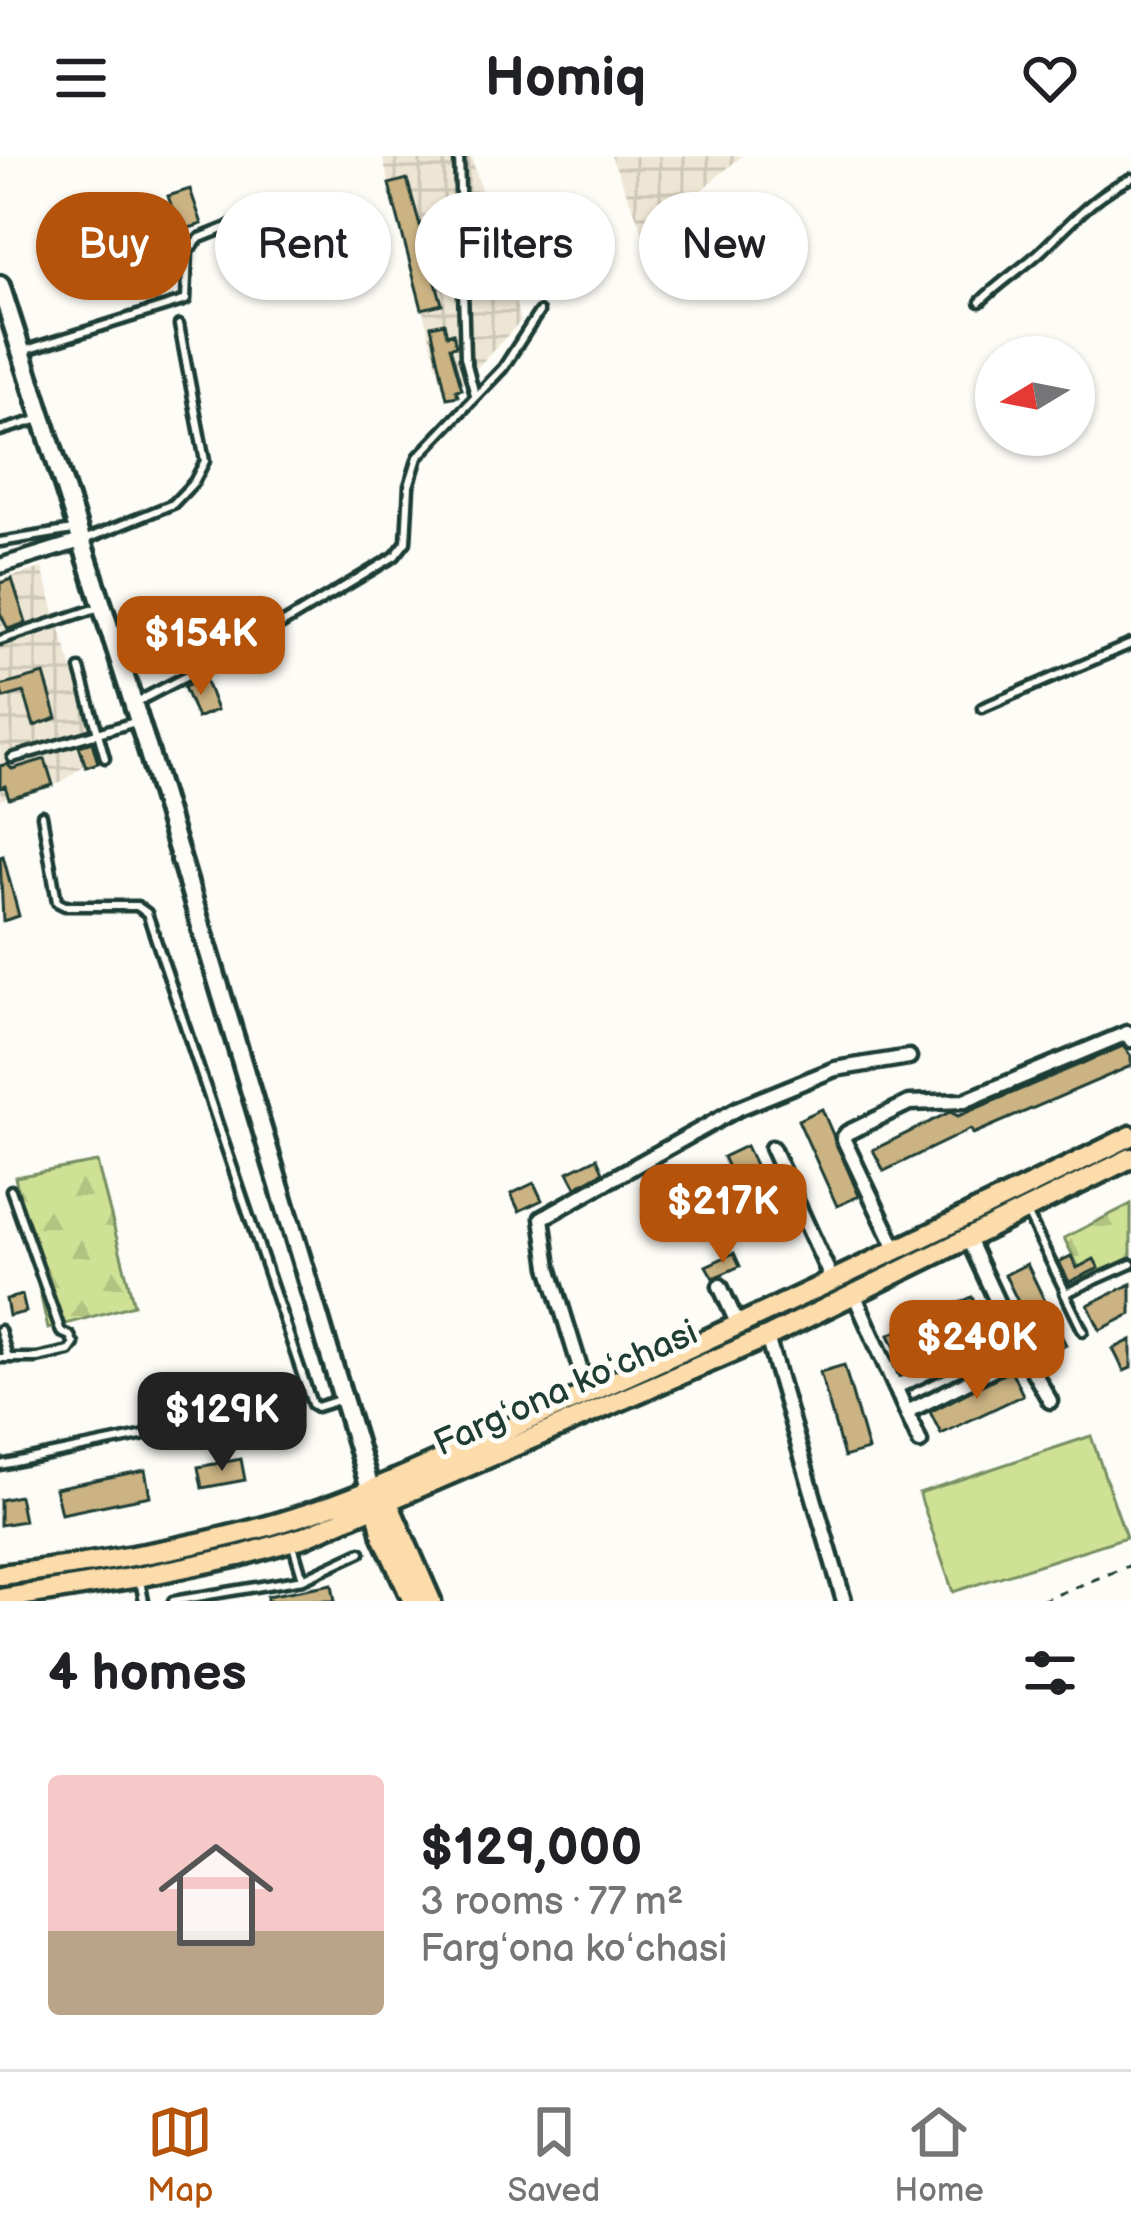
<!DOCTYPE html>
<meta charset="utf-8">
<style>
:root{--surface:#fff;--page:#f6f6f6;--text:#202124;--muted:#757577;--line:#e0e0e0;--accent:#b45309}
body{margin:0;font-family:"Balsamiq Sans",sans-serif;background:var(--page);color:var(--text);height:100vh;display:flex;flex-direction:column;font-size:45px;white-space:nowrap}
*{box-sizing:border-box;margin:0}
p{font-size:39px;color:var(--muted)}
.icon{flex:none;width:66px;height:66px;fill:none;stroke:currentColor;stroke-width:2;stroke-linecap:round;stroke-linejoin:round}
.map{position:relative;height:1445px;overflow:hidden}
.drawer{display:flex;flex-direction:column;background:var(--surface);flex:1}
.drawer>*{flex:none}
.banner{position:absolute;left:36px;top:36px;width:1059px;height:108px;display:flex;gap:24px}
.needle{width:78px;rotate:260deg}
.fabs{position:absolute;left:975px;top:180px;display:grid;gap:24px}
.fabs a{display:grid;place-items:center;width:120px;height:120px;border-radius:50%;background:var(--surface);box-shadow:0 3px 9px #0004;font-size:60px}
.price{position:absolute;translate:-50% -102px;padding:0 27px;border-radius:24px;background:var(--accent);color:#fff;font-size:39px;line-height:78px;filter:drop-shadow(0 3px 6px #0008)}
.price::after{content:'';position:absolute;left:50%;top:72px;width:36px;height:27px;margin-left:-18px;background:inherit;clip-path:polygon(0 0,100% 0,50% 100%)}
.price.selected{background:#222;color:#fff}
ul{padding:0;list-style:none}
li{display:flex;align-items:center;gap:36px;height:300px;padding:0 48px}
li span{display:grid;place-items:center;flex:none;width:336px;height:240px;border-radius:12px;color:#555}
li>.icon{margin-inline-start:auto}
span .icon{width:144px;height:144px;fill:#fffc;stroke-width:1}
li b{font-size:51px}
h2{display:flex;justify-content:space-between;align-items:center;height:144px;padding:0 48px;font-size:51px}
.chip{padding:0 42px;border-radius:54px;background:var(--surface);box-shadow:0 3px 9px #0004;font-size:42px;line-height:108px}
.chip.selected{background:var(--accent);color:#fff}
header{display:flex;justify-content:space-between;align-items:center;height:156px;padding:0 48px;background:var(--surface);font-size:54px;font-weight:600}
.tab-bar{display:flex;justify-content:space-around;align-items:center;height:168px;border-top:3px solid var(--line);background:var(--surface);font-size:33px;color:var(--muted)}
.tab-bar a{display:grid;justify-items:center;gap:6px}
.tab-bar .selected{color:var(--accent)}
.map>svg:first-child{display:block}
.industrial{fill:url(#industrial-grid)}
.forest{fill:url(#forest-firs);stroke:#778f64;stroke-width:3}
.garden{fill:#cfe195;stroke:#778f64;stroke-width:3}
.building{fill:#cbb383;stroke:#1f3d34;stroke-width:3}
.lines{fill:none;stroke-linecap:round;stroke-linejoin:round}
.service-casing{stroke:#1f3d34;stroke-width:15}
.minor-casing{stroke:#1f3d34;stroke-width:21}
.secondary-casing{stroke:#1f3d34;stroke-width:26}
.primary-casing{stroke:#1f3d34;stroke-width:27}
.path{stroke:#1f3d34;stroke-width:3;stroke-dasharray:9 9;stroke-linecap:butt}
.service{stroke:#fdfcf7;stroke-width:6}
.minor{stroke:#fdfcf7;stroke-width:12}
.secondary{stroke:#fdfcf7;stroke-width:16}
.primary{stroke:#fddcac;stroke-width:18}
.labels{text-anchor:middle;dominant-baseline:central;stroke-width:10;stroke-linejoin:round;paint-order:stroke}
.street-label{font-size:36px;fill:#1f3d34;stroke:#fdfcf7}
</style>
<header><svg class="icon" aria-label="menu" viewBox="0 0 24 24"><path d="M4 6h16M4 12h16M4 18h16"/></svg>Homiq<svg class="icon" aria-label="heart" viewBox="0 0 24 24"><path d="M12 20l-8-8c-3-5 5-10 8-4 3-6 11-1 8 4z"/></svg></header>
<div class="map">
<svg width="1131" height="1445" viewBox="0 0 1131 1445">
<defs>
<pattern id="industrial-grid" width="8" height="8" patternUnits="userSpaceOnUse" patternTransform="scale(3)"><rect width="8" height="8" fill="#eee6d4"/><path d="M0 4h8M4 0v8" fill="none" stroke="#ccc6b7"/></pattern>
<pattern id="forest-firs" width="22" height="20" patternUnits="userSpaceOnUse" patternTransform="scale(3)"><rect width="22" height="20" fill="#cfe195"/><path d="M5 1l3.5 6h-7zM16 11l3.5 6h-7z" fill="#b1c281"/></pattern>
</defs>
<rect width="100%" height="100%" fill="#fdfcf7"/>
<filter id="ink" filterUnits="userSpaceOnUse"><feTurbulence type="fractalNoise" baseFrequency=".00833" numOctaves="2"/><feDisplacementMap in="SourceGraphic" scale="24" xChannelSelector="R" yChannelSelector="G"/><feConvolveMatrix kernelMatrix="1 2 1 2 8 2 1 2 1" color-interpolation-filters="sRGB"/></filter>
<g filter="url(#ink)">
<path class="industrial" d="M382 0H471L521 165 451 239 444 236Z
M611 0H742L645 81Z
M42 412 97 599 61 627 0 643V424Z"/>
<path class="forest" d="M97 1006 134 1149 48 1173 15 1021Z
M1131 1048V1101L1085 1124 1064 1082Z"/>
<path class="garden" d="M1091 1280 1126 1381 953 1436 919 1337Z"/>
<path class="building" d="M407 23 442 148 422 153 389 28Z
M190 33 202 68 180 75 168 40Z
M252 66 256 82 232 88 229 78Z
M444 167 447 179 453 177 456 190 450 191 462 233 456 234 458 240 447 242 431 170Z
M12 423 26 467 8 473 0 457V427Z
M44 518 57 562 34 570 24 536 3 542 0 530Z
M205 523 217 554 197 562 184 531Z
M92 586 98 607 86 611 79 590Z
M45 603 53 629 9 642 5 630 0 632V610L7 608 12 613Z
M3 700 19 760 3 765 0 701Z
M1123 890 1131 900V910L973 978 971 973 884 1015 873 994 950 956 958 960Z
M822 953 859 1040 837 1050 798 964Z
M746 990 785 1072 762 1083 723 1001Z
M597 1002 603 1016 576 1031 568 1016Z
M534 1027 542 1044 519 1055 511 1038Z
M734 1097 740 1110 713 1122 706 1110Z
M1071 1100 1077 1112 1094 1103 1099 1112 1069 1126 1059 1106Z
M1027 1108 1066 1189 1044 1200 1005 1119Z
M1131 1128V1158L1100 1174 1088 1149Z
M22 1139 26 1156 9 1160 6 1143Z
M972 1141 982 1164 900 1202 889 1179Z
M1131 1184V1212L1124 1215 1113 1193Z
M844 1209 868 1294 844 1301 820 1216Z
M1011 1214 1023 1239 941 1278 930 1256Z
M241 1303 245 1324 202 1332 198 1311Z
M145 1314 150 1340 61 1358 55 1332Z
M19 1340 24 1365 0 1369V1344Z
M332 1428 335 1445H267V1440Z"/>
<g class="lines">
<defs>
<path id="service" d="M459 0 465 201 475 239
M980 146C999 127 1020 114 1040 96 1070 68 1093 40 1131 22
M26 194 186 144 188 95 200 82 235 68
M0 275 40 263
M84 384 173 348 194 326 205 305 179 169
M0 386 73 374
M0 484 100 451
M80 513 105 602
M137 546 254 485 395 400 406 386 409 330 418 301 503 212 539 156
M982 552 1131 488
M12 602 135 566
M42 659 57 746 65 750H137L147 757 312 1248 317 1251 339 1244
M1028 1059 1066 1137 1131 1108
M1064 1136 1083 1175
M0 1174 8 1202
M0 1202H37L69 1195 74 1188 70 1180 61 1176 11 1034
M0 1309 155 1277
M292 1386 303 1423
M140 1425 144 1445
M173 1445 303 1423 361 1396"/>
<path id="minor" d="M0 410 84 384
M772 992 833 1126
M897 1095 843 982 847 977 909 947 964 945 1127 877 1131 884
M720 1130 739 1171
M854 1138 894 1228H902L1011 1176 968 1083
M1011 1176 1050 1245
M767 1181 844 1445
M894 1228 920 1286
M588 1238 549 1111 542 1062 739 952 835 913 909 901
M907 1256 999 1210"/>
<path id="secondary" d="M0 129 145 584 370 1332"/>
<path id="primary" d="M385 1340 431 1445
M376 1349 383 1380 413 1445
M0 1419C90 1409 181 1394 268 1370 364 1343 456 1296 546 1256 744 1169 937 1075 1131 980
M0 1443 138 1421 239 1400 304 1381 767 1181 1131 1002"/>
</defs>
<use href="#service" class="service-casing"/>
<use href="#minor" class="minor-casing"/>
<use href="#secondary" class="secondary-casing"/>
<use href="#primary" class="primary-casing"/>
<path class="path" d="M1041 1445 1131 1409"/>
<use href="#service" class="service"/>
<use href="#minor" class="minor"/>
<use href="#secondary" class="secondary"/>
<use href="#primary" class="primary"/>
</g>
</g>
<g class="labels">
<g class="street-label">
<text transform="translate(566 1233) rotate(-24)">Fargʻona koʻchasi</text>
</g>
</g>
</svg>
<div class="fabs">
<a><svg class="needle" viewBox="-14 -14 28 28"><path d="M0-13l5 13h-10z" fill="#e53935"/><path d="M0 13l5-13h-10z" fill="#757577"/></svg></a>
</div>
<b class="price" style="left:201px;top:542px">$154K</b>
<b class="price" style="left:723px;top:1110px">$217K</b>
<b class="price" style="left:977px;top:1246px">$240K</b>
<b class="price selected" style="left:222px;top:1318px">$129K</b>
<div class="banner">
<a class="chip selected">Buy</a>
<a class="chip">Rent</a>
<a class="chip">Filters</a>
<a class="chip">New</a>
</div>
</div>
<section class="drawer">
<h2>4 homes<svg class="icon" aria-label="filters" viewBox="0 0 24 24"><path d="M4 7h16M4 17h16"/><circle cx="9" cy="7" r="2"/><circle cx="15" cy="17" r="2"/></svg></h2>
<ul>
<li><span style="background:linear-gradient(#f6c9c9 65%,#b9a48a 0)"><svg class="icon" aria-label="home" viewBox="0 0 24 24"><path d="M3 11l9-7 9 7M6 9v11h12V9"/></svg></span><div><b>$129,000</b><p>3 rooms · 77 m²</p><p>Fargʻona koʻchasi</p></div></li>
</ul>
</section>
<nav class="tab-bar">
<a class="selected"><svg class="icon" aria-label="map" viewBox="0 0 24 24"><path d="M3 6l6-2 6 2 6-2v14l-6 2-6-2-6 2zM9 4v14M15 6v14"/></svg>Map</a>
<a><svg class="icon" aria-label="saved" viewBox="0 0 24 24"><path d="M7 4h10v16l-5-4-5 4z"/></svg>Saved</a>
<a><svg class="icon" aria-label="home" viewBox="0 0 24 24"><path d="M3 11l9-7 9 7M6 9v11h12V9"/></svg>Home</a>
</nav>
